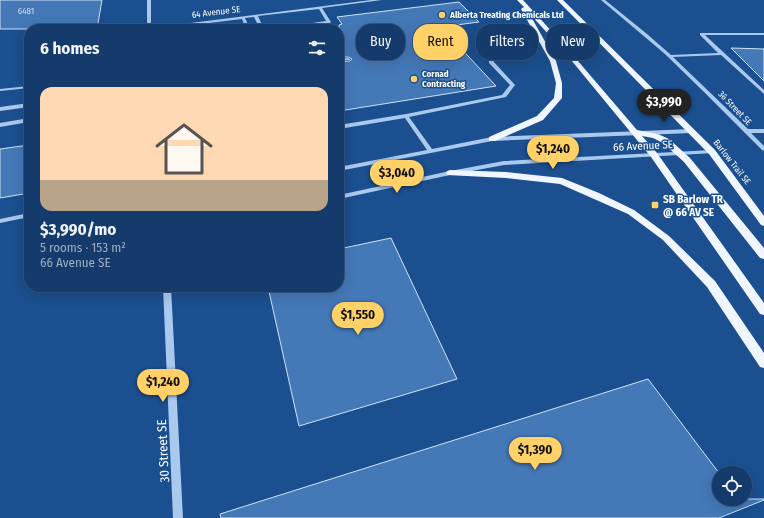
<!DOCTYPE html>
<meta charset="utf-8">
<style>
:root{--surface:#143b6b;--page:#1d4271;--text:#f1f3f6;--muted:#9dadc1;--line:#33557e;--accent:#ffd166}
body{margin:0;font-family:"Fira Sans Condensed",sans-serif;background:var(--page);color:var(--text);height:100vh;display:flex;flex-direction:column;font-size:15px;white-space:nowrap}
*{box-sizing:border-box;margin:0}
p{font-size:13px;color:var(--muted)}
.icon{flex:none;width:22px;height:22px;fill:none;stroke:currentColor;stroke-width:2;stroke-linecap:round;stroke-linejoin:round}
.map{position:relative;flex:1;overflow:hidden}
.details{position:absolute;left:24px;top:24px;width:320px;height:268px;display:flex;flex-direction:column;background:var(--surface);border-radius:16px;box-shadow:0 4px 16px #0002,0 0 0 1px var(--line)}
.details>*{flex:none}
.top-card{position:absolute;left:356px;top:24px;width:348px;height:36px;display:flex;gap:8px}
.controls{position:absolute;left:712px;top:466px;display:grid;gap:8px}
.controls a{display:grid;place-items:center;width:40px;height:40px;border-radius:50%;background:var(--surface);box-shadow:0 4px 16px #0002,0 0 0 1px var(--line);font-size:20px}
.price{position:absolute;translate:-50% -34px;padding:0 9px;border-radius:14px;background:var(--accent);color:#111;font-size:13px;line-height:26px;filter:drop-shadow(0 1px 2px #0008)}
.price::after{content:'';position:absolute;left:50%;top:24px;width:12px;height:9px;margin-left:-6px;background:inherit;clip-path:polygon(0 0,100% 0,50% 100%)}
.price.current{background:#222;color:#fff}
ul{padding:0;list-style:none}
li{display:grid;align-content:center;gap:8px;height:212px;padding:0 16px}
li span{display:grid;place-items:center;height:124px;border-radius:12px;color:#555}
li>.icon{margin-inline-start:auto}
span .icon{width:72px;height:72px;fill:#fffc;stroke-width:1}
li b{font-size:17px}
h2{display:flex;justify-content:space-between;align-items:center;height:48px;padding:0 16px;font-size:17px}
.tag{padding:0 14px;border-radius:16px;background:var(--surface);box-shadow:0 4px 16px #0002,0 0 0 1px var(--line);font-size:14px;line-height:36px}
.tag.current{background:var(--accent);color:#111}
.map>svg:first-child{display:block}
.building{fill:#4478b7;stroke:#cfe3fa}
.lines{fill:none;stroke-linecap:round;stroke-linejoin:round}
.minor{fill:#a9c9ee;fill-rule:evenodd}
.major{fill:#f0f6ff;fill-rule:evenodd}
.poi-dot{fill:#ffd166;stroke:#1b4f8f;stroke-width:1.5}
.labels{text-anchor:middle;dominant-baseline:central;stroke-width:3;stroke-linejoin:round;paint-order:stroke}
.number-label{font-size:9px;fill:#d0dded}
.far-street-label{font-size:9px;fill:#fff;stroke:#1b4f8f}
.far-poi-label{font-size:9px;font-weight:bold;fill:#fff;stroke:#1b4f8f;text-anchor:start}
.street-label{font-size:11px;fill:#fff;stroke:#1b4f8f}
.poi-label{font-size:11px;font-weight:bold;fill:#fff;stroke:#1b4f8f;text-anchor:start}
.near-street-label{font-size:13px;fill:#fff;stroke:#1b4f8f}
</style>
<div class="map">
<svg width="764" height="518" viewBox="0 0 764 518">
<rect width="100%" height="100%" fill="#1b4f8f"/>
<path class="building" d="M0 0H102L97 29H0Z
M459 2 479 22 441 27 496 86 339 111V62L350 61 352 59 348 57H339V25L342 24 337 17Z
M731 48 764 49V81Z
M29 145V193L0 198V149Z
M391 238 457 379 299 426 268 287H339V249Z
M648 379 719 473V499H764V500L719 518H221L220 514Z"/>
<g class="lines">
<path class="minor" d="M147 0H151V28L371 0H382L322 8 331 22 330 23 286 29H275L277 28 326 21 319 9 258 16 264 29H260L254 17 245 18 250 29H246L242 19 159 29H147Z
M601 0H605L647 34 671 55 718 53 700 35V33H764V35H705L764 90V94L721 55 673 57 748 129H764V133H751L764 146V151L762 150 704 92 665 54Z
M348 58 350 59V60L339 61V59Z
M489 61H493L515 85 506 97 409 117 432 149 492 137 692 129 695 131 692 133 492 141 339 171V167L427 150 405 118 339 129V125L406 114 502 95 510 85 489 63Z
M29 86V88L0 91V89Z
M29 103V107L0 111V107Z
M29 118V122L0 127V123Z
M712 150 714 151V153L504 165 450 175 339 199V195L450 171 504 161Z
M29 213V217L0 223V219Z
M163 287H171L183 518H173Z"/>
<path class="major" d="M517 0H523L566 47 637 130 658 134 669 139 690 158 764 248V259L760 258 684 162 663 143 653 138 642 136 657 153 764 303V315L760 314 651 157 562 49 529 13 556 61 562 83V98L543 120 495 141H489V137L537 116 554 98 556 83 550 61 521 9 524 7Z
M557 0H563L715 150 764 216V226L761 225 709 154Z
M450 170 506 172 562 178 599 193 634 210 669 236 715 281 764 353V368L760 367 707 287 663 240 628 214 560 184 506 178 447 175 446 173 447 171Z"/>
</g>
<g class="poi-dot">
<circle cx="442" cy="15" r="4"/>
<circle cx="414" cy="79" r="4"/>
<rect x="651" y="201" width="8" height="8" rx="2"/>
</g>
<g class="labels">
<g class="number-label">
<text x="26" y="11">6481</text>
</g>
<g class="far-street-label">
<text transform="translate(216 12) rotate(-7)">64 Avenue SE</text>
<text transform="translate(735 108) rotate(46)">36 Street SE</text>
<text transform="translate(732 162) rotate(52)">Barlow Trail SE</text>
</g>
<g class="far-poi-label">
<text x="450" y="15">Alberta Treating Chemicals Ltd</text>
<text x="422" y="74">Cornad<tspan x="422" dy="10">Contracting</tspan></text>
</g>
<g class="street-label">
<text transform="translate(643 146) rotate(-3)">66 Avenue SE</text>
</g>
<g class="poi-label">
<text x="663" y="199">SB Barlow TR<tspan x="663" dy="13">@ 66 AV SE</tspan></text>
</g>
<g class="near-street-label">
<text transform="translate(163 451) rotate(-93)">30 Street SE</text>
</g>
</g>
</svg>
<div class="controls">
<a><svg class="icon" aria-label="locate" viewBox="0 0 24 24"><circle cx="12" cy="12" r="6"/><path d="M12 2v4M12 18v4M2 12h4M18 12h4"/></svg></a>
</div>
<b class="price current" style="left:664px;top:123px">$3,990</b>
<b class="price" style="left:553px;top:170px">$1,240</b>
<b class="price" style="left:397px;top:194px">$3,040</b>
<b class="price" style="left:358px;top:336px">$1,550</b>
<b class="price" style="left:163px;top:403px">$1,240</b>
<b class="price" style="left:535px;top:471px">$1,390</b>
<div class="top-card">
<a class="tag">Buy</a>
<a class="tag current">Rent</a>
<a class="tag">Filters</a>
<a class="tag">New</a>
</div>
<section class="details">
<h2>6 homes<svg class="icon" aria-label="filters" viewBox="0 0 24 24"><path d="M4 7h16M4 17h16"/><circle cx="9" cy="7" r="2"/><circle cx="15" cy="17" r="2"/></svg></h2>
<ul>
<li><span style="background:linear-gradient(#ffd9b3 75%,#b9a48a 0)"><svg class="icon" aria-label="home" viewBox="0 0 24 24"><path d="M3 11l9-7 9 7M6 9v11h12V9"/></svg></span><div><b>$3,990/mo</b><p>5 rooms · 153 m²</p><p>66 Avenue SE</p></div></li>
</ul>
</section>
</div>
